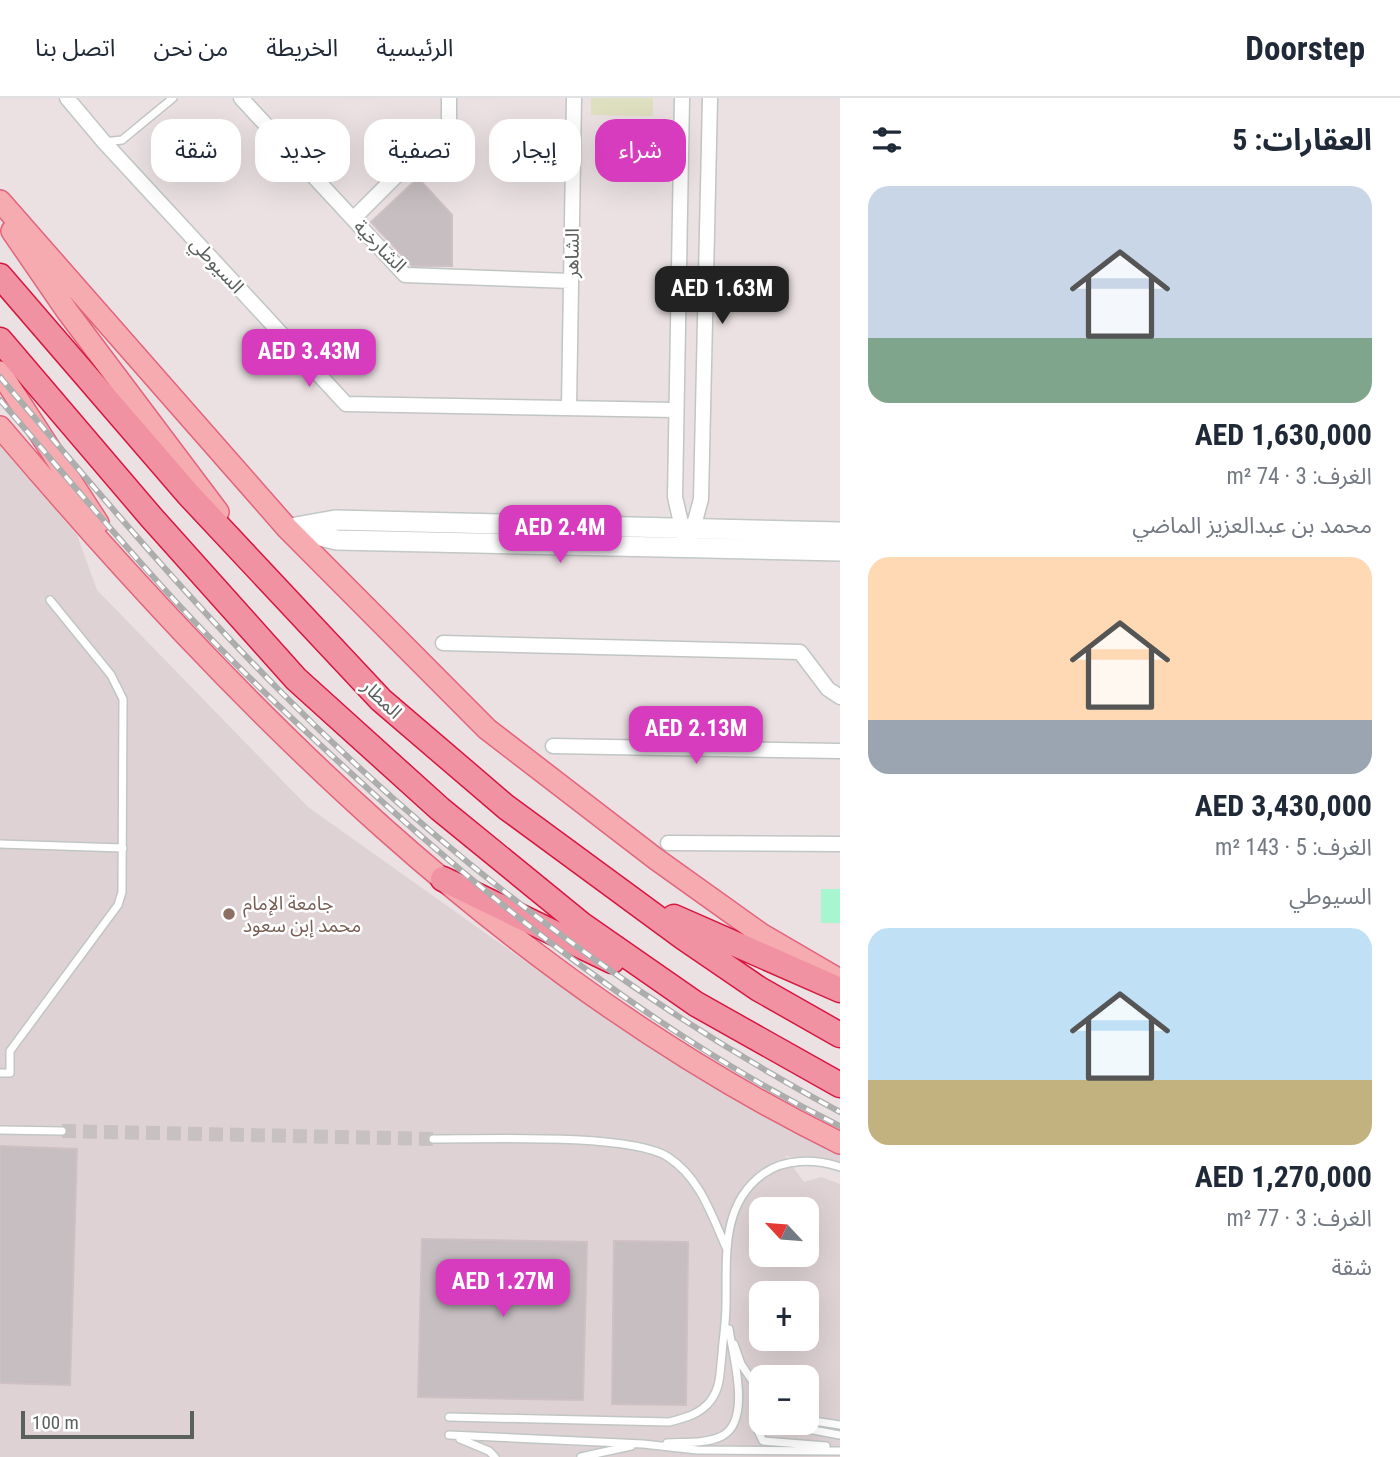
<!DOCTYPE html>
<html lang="ar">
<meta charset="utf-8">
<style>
:root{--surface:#fff;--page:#f6f6f7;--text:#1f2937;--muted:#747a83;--line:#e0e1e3;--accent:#d63cbd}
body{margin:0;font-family:"Roboto Condensed","Noto Sans Arabic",sans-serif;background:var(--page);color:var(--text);direction:rtl;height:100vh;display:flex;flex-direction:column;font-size:26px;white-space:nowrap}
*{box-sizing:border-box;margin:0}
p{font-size:23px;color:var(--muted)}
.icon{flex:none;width:38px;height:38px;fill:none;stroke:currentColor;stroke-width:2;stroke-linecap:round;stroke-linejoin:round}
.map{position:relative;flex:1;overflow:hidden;direction:ltr}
.details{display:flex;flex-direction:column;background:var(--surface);width:560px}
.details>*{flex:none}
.banner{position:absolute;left:21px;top:21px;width:665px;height:63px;direction:rtl;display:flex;gap:14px}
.needle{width:46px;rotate:296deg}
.tools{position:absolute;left:749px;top:1099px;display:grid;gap:14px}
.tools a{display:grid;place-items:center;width:70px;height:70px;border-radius:14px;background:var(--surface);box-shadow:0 7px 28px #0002;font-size:35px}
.scale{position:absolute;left:21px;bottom:18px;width:173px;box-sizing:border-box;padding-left:7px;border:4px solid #5a605e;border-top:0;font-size:19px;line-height:24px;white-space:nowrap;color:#5a605e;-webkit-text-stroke:5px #fff;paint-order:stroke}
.price{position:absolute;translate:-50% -60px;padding:0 16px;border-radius:14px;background:var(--accent);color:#fff;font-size:23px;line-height:46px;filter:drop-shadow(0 2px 4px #0008)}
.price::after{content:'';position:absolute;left:50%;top:42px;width:21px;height:16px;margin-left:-10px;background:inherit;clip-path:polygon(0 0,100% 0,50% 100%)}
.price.on{background:#222;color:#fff}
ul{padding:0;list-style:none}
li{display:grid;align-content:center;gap:14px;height:371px;padding:0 28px}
li span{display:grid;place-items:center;height:217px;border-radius:21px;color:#555}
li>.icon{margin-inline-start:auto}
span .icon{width:126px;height:126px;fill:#fffc;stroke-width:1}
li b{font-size:30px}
h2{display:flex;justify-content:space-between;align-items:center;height:84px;padding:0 28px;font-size:30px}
.tag{padding:0 24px;border-radius:21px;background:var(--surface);box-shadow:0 7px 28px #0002;font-size:24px;line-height:63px}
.tag.on{background:var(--accent);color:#fff}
header{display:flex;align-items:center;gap:42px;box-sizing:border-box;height:98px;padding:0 35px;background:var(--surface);border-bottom:2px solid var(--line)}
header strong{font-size:33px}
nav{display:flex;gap:38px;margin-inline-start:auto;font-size:24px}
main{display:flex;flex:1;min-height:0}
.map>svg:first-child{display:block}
.education{fill:#ded2d4;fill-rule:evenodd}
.green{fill:#dee0c0}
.water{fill:#a7f6d0}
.building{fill:#c6bec0;stroke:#cfc0c4;stroke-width:2}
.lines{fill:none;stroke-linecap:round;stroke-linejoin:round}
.street-tunnel{stroke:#c7c1c1;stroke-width:14;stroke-dasharray:14 7;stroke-linecap:butt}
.lane-casing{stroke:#c0c6c4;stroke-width:10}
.street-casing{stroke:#c0c6c4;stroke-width:17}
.secondary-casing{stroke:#c1c8c6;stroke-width:22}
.primary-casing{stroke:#e2637b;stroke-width:24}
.highway-casing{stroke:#d61741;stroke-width:27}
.lane{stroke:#fff;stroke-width:7}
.street{stroke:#fff;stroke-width:14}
.secondary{stroke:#fff;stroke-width:19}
.primary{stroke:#f6abb1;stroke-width:21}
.highway{stroke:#f192a2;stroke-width:24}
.rail-casing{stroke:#acadad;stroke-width:6}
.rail{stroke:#fff;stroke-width:3.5;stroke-dasharray:10;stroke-linecap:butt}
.education-dot{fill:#8d6e63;stroke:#fff;stroke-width:2.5}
.labels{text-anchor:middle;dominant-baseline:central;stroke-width:5;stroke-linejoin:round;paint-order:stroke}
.street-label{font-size:19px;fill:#5a605e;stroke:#fff}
.education-label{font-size:19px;fill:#785e54;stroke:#fff;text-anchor:start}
</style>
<header>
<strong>Doorstep</strong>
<nav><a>الرئيسية</a><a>الخريطة</a><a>من نحن</a><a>اتصل بنا</a></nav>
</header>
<main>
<section class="details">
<h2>العقارات: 5<svg class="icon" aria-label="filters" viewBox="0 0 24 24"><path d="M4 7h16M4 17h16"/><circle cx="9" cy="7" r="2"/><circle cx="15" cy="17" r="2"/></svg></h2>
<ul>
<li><span style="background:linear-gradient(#c9d6e8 70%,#7fa58c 0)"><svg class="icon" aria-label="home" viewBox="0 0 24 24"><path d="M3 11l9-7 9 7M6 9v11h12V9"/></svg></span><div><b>AED 1,630,000</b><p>الغرف: 3 · 74 m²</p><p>محمد بن عبدالعزيز الماضي</p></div></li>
<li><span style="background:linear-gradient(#ffd9b3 75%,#9aa5b1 0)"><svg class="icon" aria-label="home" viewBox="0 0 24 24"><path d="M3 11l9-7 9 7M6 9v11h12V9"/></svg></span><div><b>AED 3,430,000</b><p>الغرف: 5 · 143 m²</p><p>السيوطي</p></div></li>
<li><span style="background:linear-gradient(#bfe0f5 70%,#c2b280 0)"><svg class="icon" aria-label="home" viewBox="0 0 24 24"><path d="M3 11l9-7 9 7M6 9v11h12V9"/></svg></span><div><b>AED 1,270,000</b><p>الغرف: 3 · 77 m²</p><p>شقة</p></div></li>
</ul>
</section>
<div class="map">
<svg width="840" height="1359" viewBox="0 0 840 1359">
<rect width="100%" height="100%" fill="#ebe1e2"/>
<path class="education" d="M0 348 77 437 97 492 308 709 609 923 769 1021 840 1056V1065L785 1058 804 1084 821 1079 840 1086V1359H0ZM761 1111H807V1157H761ZM761 1195H807V1241H761ZM761 1279H807V1325H761Z"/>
<path class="green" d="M591 0H653V18L591 17Z"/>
<path class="water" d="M821 791H840V825H821Z"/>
<path class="building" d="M418 80 452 117V168H412L371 124Z
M0 1048 77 1051 70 1287 0 1285Z
M422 1141 587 1144 583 1302 418 1299Z
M614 1143 688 1144 686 1307 612 1306Z"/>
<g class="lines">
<path class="street-tunnel" d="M62 1033 433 1041"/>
<defs>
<path id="lane" d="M104 44 122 42 173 0
M0 746 123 750
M0 975H10V953L118 807 122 794 123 601 111 577 50 502
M0 1032 62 1033
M433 1041C483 1041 630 1035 668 1059 700 1080 711 1116 726 1149
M734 1246 741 1266 761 1296
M449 1319 669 1324C685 1320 701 1316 711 1302 721 1289 720 1272 722 1256 723 1240 726 1224 726 1208 727 1161 720 1107 763 1076 785 1060 815 1061 840 1069
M807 1322 840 1327
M763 1325 758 1333 763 1343 826 1348
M776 1325 840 1337
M449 1337 643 1346 697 1352 840 1353
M460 1341 489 1353 495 1359
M667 1345C684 1344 706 1346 722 1338 752 1323 733 1258 729 1231
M581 1359 631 1348"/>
<path id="street" d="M67 0 104 44 346 306 675 312
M241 0 405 177 571 183
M682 0 675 399 684 438
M353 121 449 25V0
M569 310 574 0
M691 438 701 401 710 0
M443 545 800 554 828 591 840 599
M553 648 840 653
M668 745 840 746"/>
<path id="secondary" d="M296 429 335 422 840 434
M287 430 337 442 840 453"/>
<path id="primary" d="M0 103 287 430 487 631 656 761 761 836 838 881
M12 133 67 213 218 414
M0 274 98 425
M0 329C238 609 506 881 840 1045"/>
<path id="highway" d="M0 178 188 396 381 602 506 709 683 839 759 891 840 937
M0 242 151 419 296 581 440 711 581 826 696 906 840 987
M443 781 612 863
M674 819 840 892"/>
</defs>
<use href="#lane" class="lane-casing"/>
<use href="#street" class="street-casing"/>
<use href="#secondary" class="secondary-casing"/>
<use href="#primary" class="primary-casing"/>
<use href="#highway" class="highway-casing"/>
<use href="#lane" class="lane"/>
<use href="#street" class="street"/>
<use href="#secondary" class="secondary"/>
<use href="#primary" class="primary"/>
<use href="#highway" class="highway"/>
<defs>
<path id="rail" d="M0 279C90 385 180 492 278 591 443 758 633 903 840 1014
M0 302C59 370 116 439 177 505 233 566 293 622 354 678 501 813 660 939 840 1028"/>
</defs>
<use href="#rail" class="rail-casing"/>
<use href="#rail" class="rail"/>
</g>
<circle class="education-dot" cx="229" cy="816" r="7"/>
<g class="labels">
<g class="street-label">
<text transform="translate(380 148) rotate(45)">الشارخية</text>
<text transform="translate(572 155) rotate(-89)">الشاهر</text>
<text transform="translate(217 167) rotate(47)">السيوطي</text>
<text transform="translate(382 601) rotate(44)">المطار</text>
</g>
<g class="education-label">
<text x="243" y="805">جامعة الإمام<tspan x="243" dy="22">محمد إبن سعود</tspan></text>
</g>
</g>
</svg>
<div class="tools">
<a><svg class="needle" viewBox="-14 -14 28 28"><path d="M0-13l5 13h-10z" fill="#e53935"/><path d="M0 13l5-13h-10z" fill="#747a83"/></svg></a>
<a>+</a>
<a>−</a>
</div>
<div class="scale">100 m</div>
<b class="price on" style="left:722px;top:228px">AED 1.63M</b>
<b class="price" style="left:309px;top:291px">AED 3.43M</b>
<b class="price" style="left:560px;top:467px">AED 2.4M</b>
<b class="price" style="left:696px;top:668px">AED 2.13M</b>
<b class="price" style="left:503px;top:1221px">AED 1.27M</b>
<div class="banner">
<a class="tag on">شراء</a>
<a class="tag">إيجار</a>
<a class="tag">تصفية</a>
<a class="tag">جديد</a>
<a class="tag">شقة</a>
</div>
</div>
</main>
